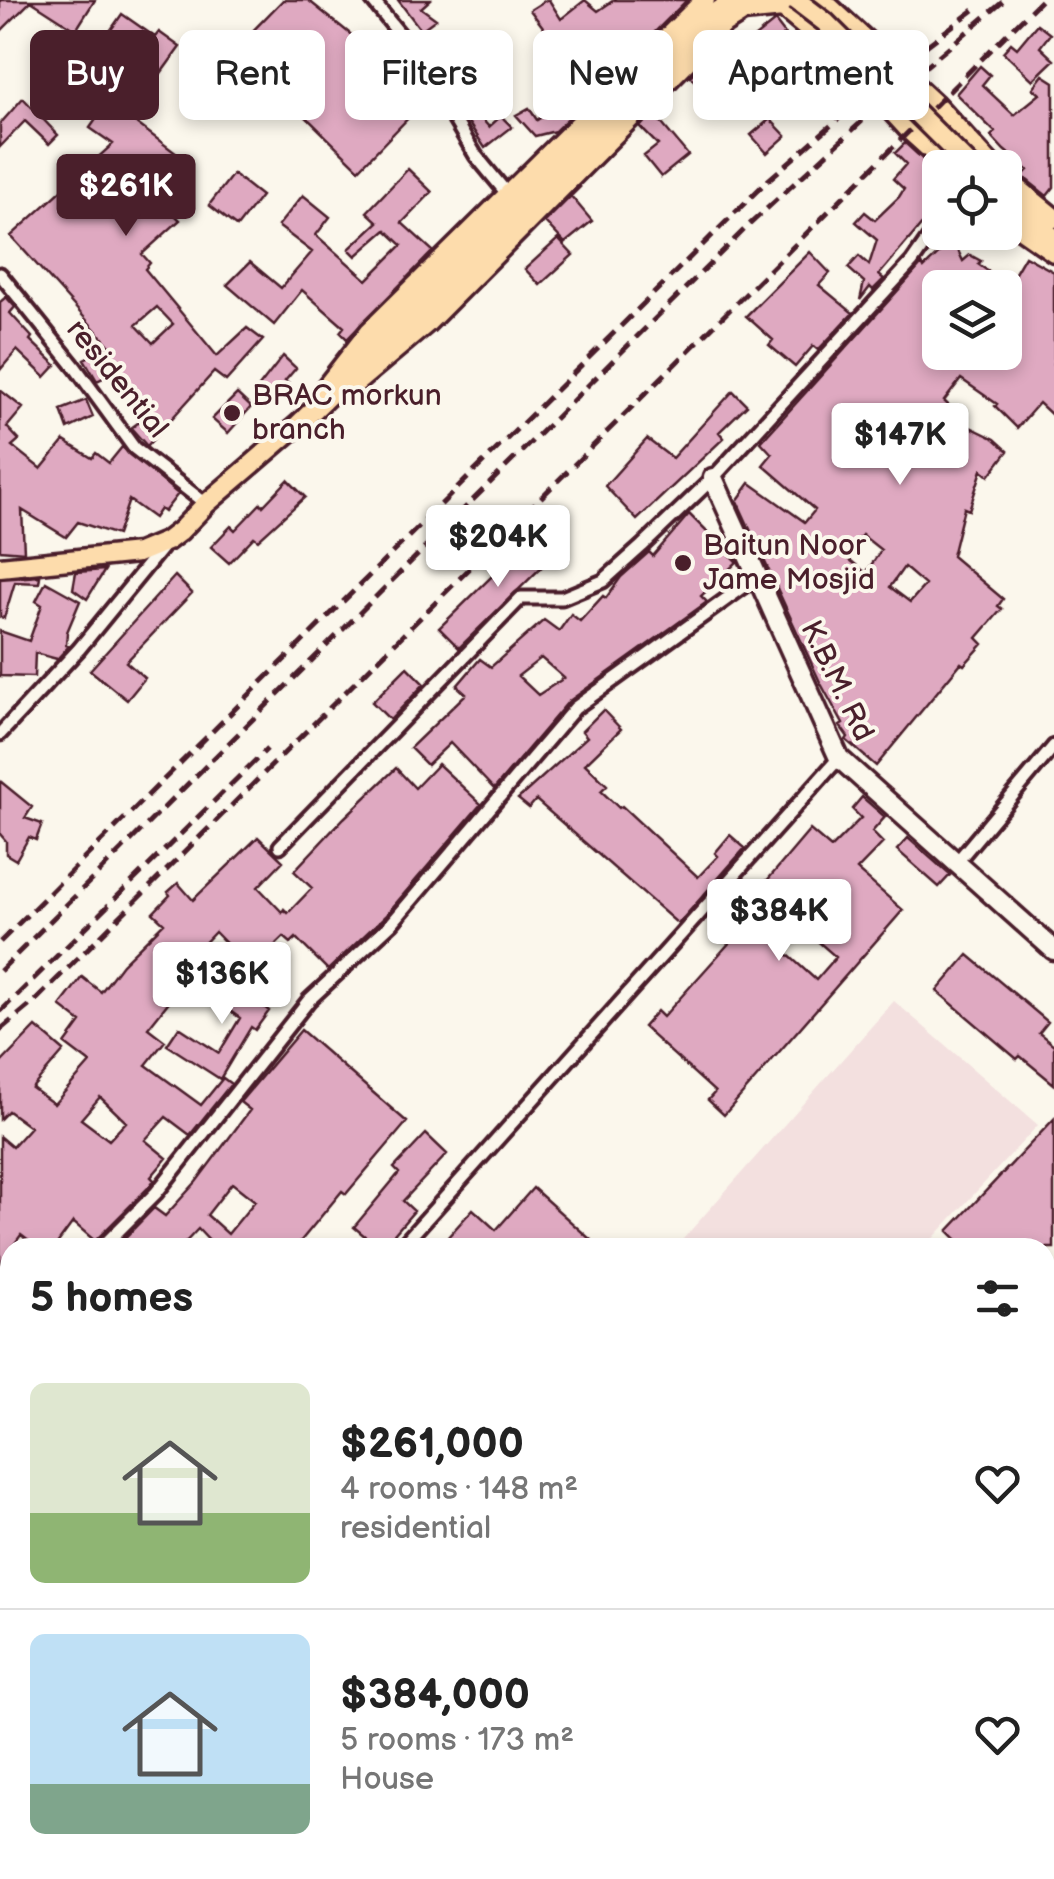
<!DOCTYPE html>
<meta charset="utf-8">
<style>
:root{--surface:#fff;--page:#f6f6f6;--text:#222;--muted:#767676;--line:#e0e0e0;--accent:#4a1f2b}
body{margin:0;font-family:"Balsamiq Sans",sans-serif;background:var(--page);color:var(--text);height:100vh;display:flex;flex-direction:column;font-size:38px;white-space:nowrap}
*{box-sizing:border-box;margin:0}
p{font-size:32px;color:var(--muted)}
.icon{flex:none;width:55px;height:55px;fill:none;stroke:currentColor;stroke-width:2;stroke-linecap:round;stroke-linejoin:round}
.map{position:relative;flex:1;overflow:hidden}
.side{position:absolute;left:0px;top:1238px;width:1055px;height:642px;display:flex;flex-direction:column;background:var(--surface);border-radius:30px 30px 0 0;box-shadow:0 5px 15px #0003}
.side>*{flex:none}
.top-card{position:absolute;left:30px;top:30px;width:995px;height:90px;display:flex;gap:20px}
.controls{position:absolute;left:922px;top:150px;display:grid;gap:20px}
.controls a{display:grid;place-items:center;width:100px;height:100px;border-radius:15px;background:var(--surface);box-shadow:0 5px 15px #0003;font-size:50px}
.price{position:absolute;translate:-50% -85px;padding:0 22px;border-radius:10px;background:#fff;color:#222;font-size:32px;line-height:65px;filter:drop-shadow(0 2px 5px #0008)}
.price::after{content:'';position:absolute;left:50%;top:60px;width:30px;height:22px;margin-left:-15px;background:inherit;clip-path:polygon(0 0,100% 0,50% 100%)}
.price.current{background:var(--accent);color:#fff}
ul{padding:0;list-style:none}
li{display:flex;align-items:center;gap:30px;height:250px;padding:0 30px}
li+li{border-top:2px solid var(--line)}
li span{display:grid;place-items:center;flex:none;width:280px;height:200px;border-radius:15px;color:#555}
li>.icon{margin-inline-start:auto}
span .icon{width:120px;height:120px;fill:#fffc;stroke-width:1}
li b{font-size:42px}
h2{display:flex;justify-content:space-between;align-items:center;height:120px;padding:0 30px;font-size:42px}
.pill{padding:0 35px;border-radius:15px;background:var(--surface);box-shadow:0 5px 15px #0003;font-size:35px;line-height:90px}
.pill.current{background:var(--accent);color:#fff}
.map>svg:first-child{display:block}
.built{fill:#f3e0df}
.building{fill:#dfa9c1;stroke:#4a1f2b;stroke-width:2.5;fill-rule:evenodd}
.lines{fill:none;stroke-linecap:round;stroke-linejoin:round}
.lane-casing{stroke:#4a1f2b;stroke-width:14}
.street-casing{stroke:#4a1f2b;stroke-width:19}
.secondary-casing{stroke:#4a1f2b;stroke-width:25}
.primary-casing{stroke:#4a1f2b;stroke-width:25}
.path{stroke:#4a1f2b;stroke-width:2.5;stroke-dasharray:10 8;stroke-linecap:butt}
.lane{stroke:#fbf7ec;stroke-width:6}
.street{stroke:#fbf7ec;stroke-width:11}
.secondary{stroke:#fbf7ec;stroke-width:18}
.primary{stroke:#fddcac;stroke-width:18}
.rail{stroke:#4a1f2b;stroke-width:5;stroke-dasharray:15 8;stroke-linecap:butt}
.primary-bridge-casing{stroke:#4a1f2b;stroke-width:25;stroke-linecap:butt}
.primary-bridge{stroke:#fddcac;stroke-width:18}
.poi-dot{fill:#4a1f2b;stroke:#fbf7ec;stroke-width:4}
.labels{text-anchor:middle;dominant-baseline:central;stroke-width:8;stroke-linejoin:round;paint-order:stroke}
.street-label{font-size:30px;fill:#4a1f2b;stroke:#fbf7ec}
.poi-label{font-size:30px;fill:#4a1f2b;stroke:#fbf7ec;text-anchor:start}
</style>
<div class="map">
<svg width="1054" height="1879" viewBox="0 0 1054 1879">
<rect width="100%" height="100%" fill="#fbf7ec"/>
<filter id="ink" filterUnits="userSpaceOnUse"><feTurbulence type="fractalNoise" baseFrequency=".01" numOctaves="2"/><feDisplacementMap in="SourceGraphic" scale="20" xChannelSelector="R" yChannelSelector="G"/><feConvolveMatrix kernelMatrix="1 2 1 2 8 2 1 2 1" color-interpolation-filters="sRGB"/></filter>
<g filter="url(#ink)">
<path class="built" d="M894 1001 1038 1125 925 1247H676Z
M10 1740V1870L297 1872 289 1879H0V1751Z"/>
<path class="building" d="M0 0H95L76 30 31 1 0 32Z
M283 0H308L364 45 417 109 359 169 236 48Z
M398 0H430L421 8 436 19 421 30Z
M546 0H549L561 19 585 0 598 11 614 0H687L640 47 637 43 605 67 599 59 579 74 595 92 555 131 535 136 516 115 529 108 537 120 568 100 546 75 566 57 530 10Z
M122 14 155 37 159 32 180 47 143 98 146 100 132 120 189 163 166 206 180 220 142 254 150 263 145 269 217 356 247 328 263 340 226 381 214 372 147 446 131 428 142 420 122 369 97 381 84 359 110 346 11 236 113 144 90 128 135 63 125 55 71 115 45 91 71 62 82 71ZM157 307 173 324 153 343 136 325Z
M775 21 785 34 770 46 781 58 734 102 712 77 700 87 690 76 702 64 710 73Z
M1037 24 1050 34 1040 47 1054 60 1033 80 1003 52 1011 43 1017 48Z
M461 27 495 71 468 100 458 88 464 82 438 48Z
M980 66 990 75 982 85 1014 115 1040 94 1033 88 1043 75 1054 82V187L1047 196 1022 176 1028 170 1004 150 991 136 995 132 956 94Z
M23 98 58 135 49 144 25 121 0 147V124Z
M468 103 489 127 501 116 512 127 485 148 460 110Z
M653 113 688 155 661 177 644 156 658 145 640 127Z
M770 119 786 136 767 153 751 135Z
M905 143 940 175V203L879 275 884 279 873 290 870 287 860 300 864 282 848 268 859 256 869 265 877 240 856 222 865 212 875 220 899 197 904 189 893 179 906 164 895 153Z
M408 169 432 192 402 223 433 251 347 339 340 332 344 327 302 290 274 325 227 285 250 262 281 288 312 252 278 226 303 195 330 217 316 235 367 280 402 245 386 230 356 256 349 249 378 222 367 212Z
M233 174 261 196 237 227 209 205Z
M581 186 571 196 592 221 565 243 545 222Z
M558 239 573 255 540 285 525 269Z
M953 240 963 261 970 255 981 261 978 264 1008 285 1025 256 1054 272V417L1039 403 1017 428 995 406 997 404 961 379 944 401 959 415 956 420 995 439 1008 451 989 476 982 470 969 510 964 508 952 556 1003 599 998 606 1002 609 977 638 983 644 964 665 961 663 876 766 846 740 848 737 840 726 843 724 820 682 737 501 750 483 805 522 815 510 763 465 772 454 761 442 922 264 924 268ZM972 279 984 288H1007L1005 352H940V288H964ZM862 535 881 550 866 573 845 556ZM904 567 925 585 910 602 890 587Z
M810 252 830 273 819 285 853 313 818 350 813 346 795 367 769 345 773 340 746 316Z
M6 297 15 307 10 313 32 337 30 340 56 365 45 377 17 350 0 370V302Z
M283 356 296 368 285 381 290 385 272 406 255 392Z
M0 390 23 408 7 427 19 440 12 446 41 469 64 441 92 458 96 453 109 463 122 447 178 494 164 512 160 509 154 518 129 500 117 535 78 522 66 537 22 510 24 552 0 550Z
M733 391 747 405 719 432 724 438 637 520 605 486 647 439 672 458Z
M237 394 251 407 228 433 212 419Z
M86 400 93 417 68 429 61 410Z
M288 480 305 497 258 540 254 537 229 563 211 547 231 526 235 530 261 503 263 506Z
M689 514 737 562 701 596 707 602 568 702 494 789 450 743 427 765 410 748 466 694 457 686 480 659 491 667 544 620 559 631 571 614 580 621 603 596 606 598 621 577 649 552 653 556ZM541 658 564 678 538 695 518 676Z
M536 533 556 553 459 648 439 628Z
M105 570 87 599 73 589 76 572Z
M40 576 39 583 15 582 4 618 0 617V579Z
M175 576 192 593 126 662 145 678 127 700 90 670Z
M46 582 80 601 67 632 66 645 69 646 57 659 35 653 34 677 0 676V631L29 641 42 605 36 601Z
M407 667 424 684 390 720 372 702Z
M603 710 621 729 585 764 607 785 601 791 619 808 622 806 698 877 718 856 715 853 730 835 745 848 678 924 536 800 529 808 518 799 587 737 582 731Z
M438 764 481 804 385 916 328 970 296 938 291 943 284 937 251 969 215 932 199 949 206 955 148 1028 165 1041 146 1065 201 1105 223 1078 231 1084 190 1135 166 1117 145 1140 167 1158 151 1177 154 1180 149 1187 95 1241 73 1222 54 1248H38L21 1235 0 1264V1137L12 1147 30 1127 8 1111 0 1119V1064L36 1027 64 1051 32 1088 54 1104 90 1063 65 1044 81 1022 60 1006 82 977 101 992 122 964 164 923 153 913 170 895 168 892 178 883 193 900 258 837 283 861 258 887 282 912 284 909 288 913 312 888 294 871 344 818 396 768 415 788ZM100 1097 126 1122 109 1140 81 1119Z
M0 781 32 807 25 818 42 824 36 840 29 837 16 860 6 854V841L0 834Z
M862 797 885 817 872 832 883 843 857 870 903 910 724 1115 708 1100 715 1092 643 1027 657 1011 663 1017 732 940 727 936 745 916 816 980 836 957 759 890 810 830 831 848 861 818 852 809Z
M908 838 950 875 939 887 897 850Z
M968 955 1048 1022 1039 1033 1054 1045V1084L1020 1056 1017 1059 937 991Z
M217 966 269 1011 255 1030 251 1027 220 1079 167 1045 179 1027 219 1053 240 1018 223 1006 228 1000 207 982Z
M301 1030 407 1122 346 1194 342 1191 295 1248H216L198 1229 180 1248H115L154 1208 165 1216 196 1182 250 1110 240 1102ZM232 1183 255 1201 228 1234 207 1215Z
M1054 1119V1248H965L948 1231Z
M426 1134 447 1154 403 1201 414 1211 382 1248H379L354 1227 399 1173 394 1168Z
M533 1188 600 1248H438L473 1209 496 1230Z"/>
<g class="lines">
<defs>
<path id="lane" d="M870 1879 878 1870"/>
<path id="street" d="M372 0 414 52 476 156 509 196
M0 274 75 367 134 448 206 504
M0 734 79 649 164 545
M280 846 521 598H562L603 581 642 546 713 478 912 262 940 222
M956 863 1054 746
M101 1248 156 1193 309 1000 392 923 575 708 757 577
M400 1248 839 758
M0 1355 10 1344
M1045 1515 1054 1505
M0 1576 10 1585
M0 1693 10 1683
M324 1870 334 1879
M716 1879 724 1870"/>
<path id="secondary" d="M713 478 839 758 1054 950"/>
<path id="primary" d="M822 0 935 104 994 168
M1005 178 1054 218
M1005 200 1054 238
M1005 218 1054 252
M352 386 427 323 724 24 743 12 783 8 845 60 909 130 951 168
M323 391 369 332 705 0
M0 567 138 553 167 541 180 531 206 504 299 424 431 296 697 26 734 0"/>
</defs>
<use href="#lane" class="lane-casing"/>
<use href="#street" class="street-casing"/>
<use href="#secondary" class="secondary-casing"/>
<use href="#primary" class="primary-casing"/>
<path class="path" d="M1045 1642 1054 1650"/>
<use href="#lane" class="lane"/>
<use href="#street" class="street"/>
<use href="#secondary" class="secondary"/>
<use href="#primary" class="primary"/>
<path class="rail" d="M0 942 766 182 897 68 979 6
M0 971 749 225 882 103 1005 0
M0 1012 267 749
M0 1030 35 1001 1041 0"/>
<defs>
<path id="primary-bridge" d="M796 0 825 22 972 168"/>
</defs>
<use href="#primary-bridge" class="primary-bridge-casing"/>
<use href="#primary-bridge" class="primary-bridge"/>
</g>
</g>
<g class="poi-dot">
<circle cx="232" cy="413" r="10"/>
<circle cx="683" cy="563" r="10"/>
</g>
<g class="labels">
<g class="street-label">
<text transform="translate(117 379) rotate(51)">residential</text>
<text transform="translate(837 681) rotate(64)">K.B.M. Rd</text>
</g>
<g class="poi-label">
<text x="252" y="396">BRAC morkun<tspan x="252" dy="34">branch</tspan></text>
<text x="703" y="546">Baitun Noor<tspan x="703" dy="34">Jame Mosjid</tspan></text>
</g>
</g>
</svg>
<div class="controls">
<a><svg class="icon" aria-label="locate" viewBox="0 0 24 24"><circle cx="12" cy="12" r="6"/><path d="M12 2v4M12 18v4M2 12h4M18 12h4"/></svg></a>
<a><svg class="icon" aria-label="layers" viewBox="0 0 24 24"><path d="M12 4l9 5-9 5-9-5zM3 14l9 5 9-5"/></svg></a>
</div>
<b class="price current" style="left:126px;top:239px">$261K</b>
<b class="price" style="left:900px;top:488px">$147K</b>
<b class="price" style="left:498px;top:590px">$204K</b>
<b class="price" style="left:779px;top:964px">$384K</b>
<b class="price" style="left:222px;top:1027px">$136K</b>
<div class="top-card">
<a class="pill current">Buy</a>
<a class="pill">Rent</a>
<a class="pill">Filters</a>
<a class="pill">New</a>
<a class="pill">Apartment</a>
</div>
<section class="side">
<h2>5 homes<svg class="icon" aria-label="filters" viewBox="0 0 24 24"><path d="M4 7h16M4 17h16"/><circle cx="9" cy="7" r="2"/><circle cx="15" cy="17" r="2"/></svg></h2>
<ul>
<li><span style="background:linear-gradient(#dfe7d0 65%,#8fb573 0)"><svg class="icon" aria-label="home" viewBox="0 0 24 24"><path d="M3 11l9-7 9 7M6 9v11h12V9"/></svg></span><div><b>$261,000</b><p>4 rooms · 148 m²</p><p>residential</p></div><svg class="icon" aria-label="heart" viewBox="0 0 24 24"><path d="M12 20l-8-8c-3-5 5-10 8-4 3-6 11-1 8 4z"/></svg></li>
<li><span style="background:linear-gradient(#bfe0f5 75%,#7fa58c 0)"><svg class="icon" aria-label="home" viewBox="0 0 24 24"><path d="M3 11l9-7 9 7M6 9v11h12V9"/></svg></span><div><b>$384,000</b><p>5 rooms · 173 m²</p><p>House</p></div><svg class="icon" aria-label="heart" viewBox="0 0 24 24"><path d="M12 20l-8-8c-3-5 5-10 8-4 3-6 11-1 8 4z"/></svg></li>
</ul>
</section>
</div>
